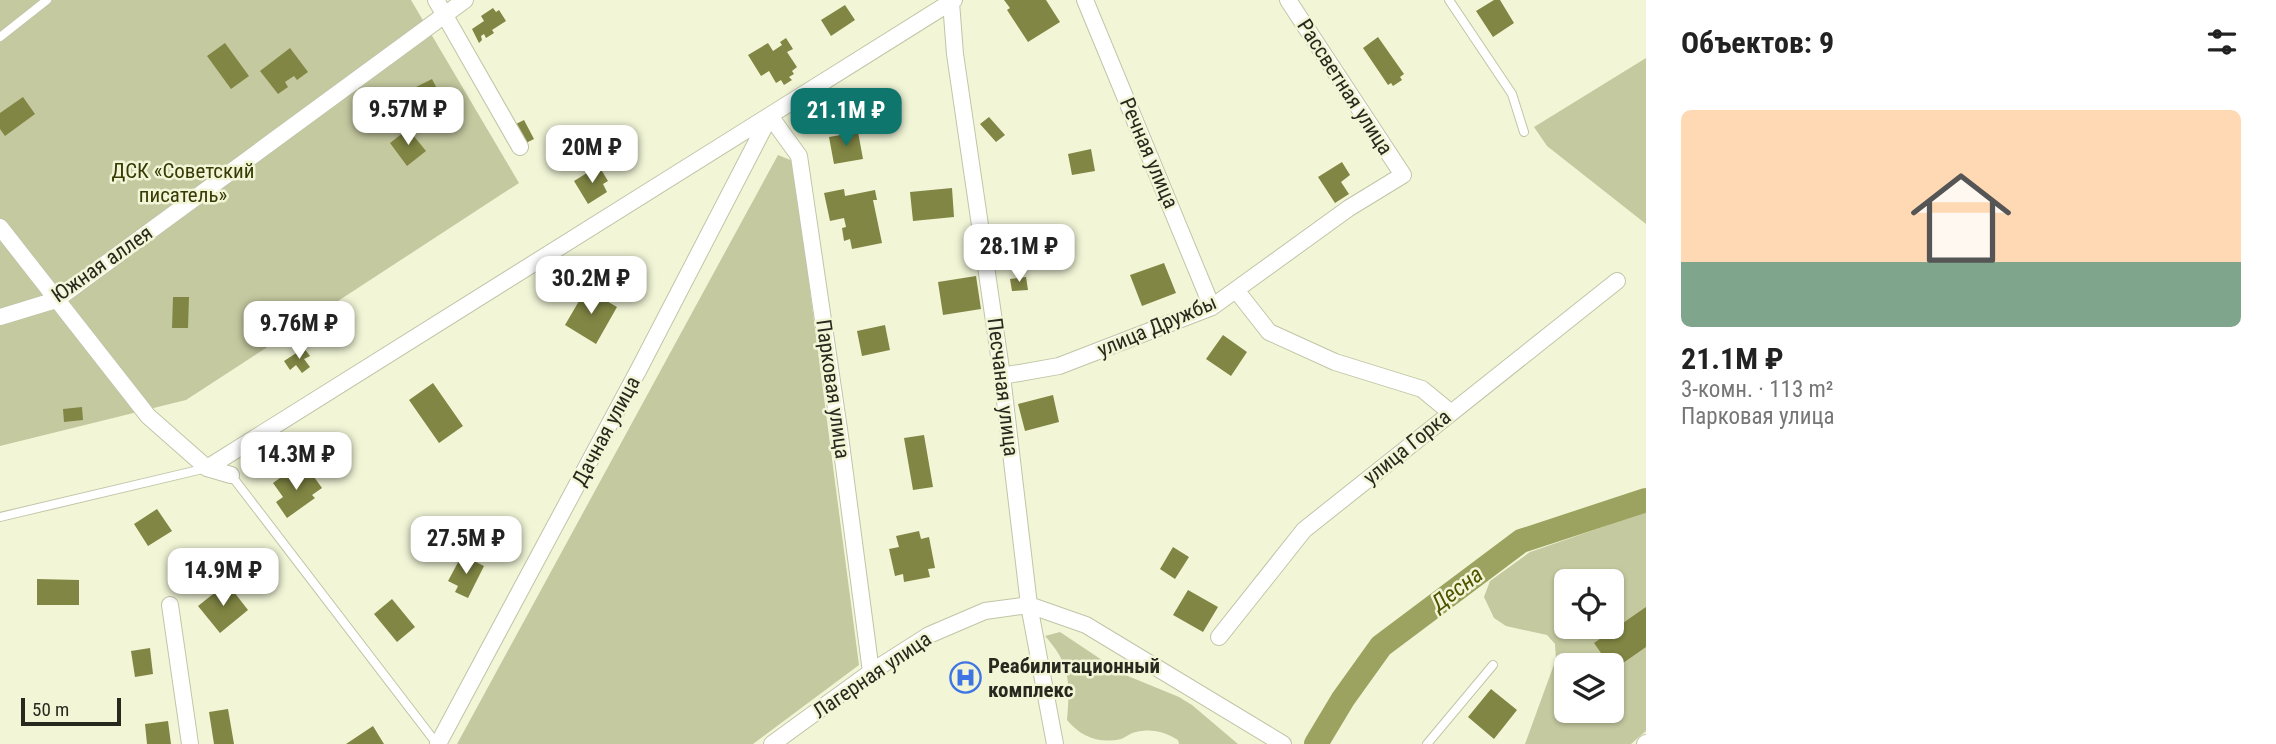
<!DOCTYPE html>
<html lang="ru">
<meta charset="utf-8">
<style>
:root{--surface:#fff;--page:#f6f6f6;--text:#222;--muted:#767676;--accent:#0f766e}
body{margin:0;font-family:"Roboto Condensed",sans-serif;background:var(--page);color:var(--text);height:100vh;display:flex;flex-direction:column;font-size:26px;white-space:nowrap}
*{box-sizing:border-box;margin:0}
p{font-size:23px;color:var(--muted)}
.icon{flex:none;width:38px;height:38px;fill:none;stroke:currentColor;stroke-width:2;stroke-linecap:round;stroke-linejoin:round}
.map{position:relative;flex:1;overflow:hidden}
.details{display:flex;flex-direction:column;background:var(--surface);width:630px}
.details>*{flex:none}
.fabs{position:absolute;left:1554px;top:569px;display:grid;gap:14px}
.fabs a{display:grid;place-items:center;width:70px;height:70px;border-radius:10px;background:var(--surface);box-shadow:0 2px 5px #0004;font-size:35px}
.scale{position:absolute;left:21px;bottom:18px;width:100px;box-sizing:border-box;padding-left:7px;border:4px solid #28291e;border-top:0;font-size:19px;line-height:24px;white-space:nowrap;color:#28291e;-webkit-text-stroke:5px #f2f6d7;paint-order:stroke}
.price{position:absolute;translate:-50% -60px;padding:0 16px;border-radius:14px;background:#fff;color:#222;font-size:23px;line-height:46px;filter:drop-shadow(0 2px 4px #0008)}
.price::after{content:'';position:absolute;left:50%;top:42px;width:21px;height:16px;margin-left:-10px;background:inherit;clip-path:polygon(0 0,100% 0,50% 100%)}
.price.on{background:var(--accent);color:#fff}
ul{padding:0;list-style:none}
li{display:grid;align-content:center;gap:14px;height:371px;padding:0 35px}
li span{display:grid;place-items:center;height:217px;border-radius:10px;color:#555}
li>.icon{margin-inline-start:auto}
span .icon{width:126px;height:126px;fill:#fffc;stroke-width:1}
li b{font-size:30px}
h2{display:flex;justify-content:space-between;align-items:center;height:84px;padding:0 35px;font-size:30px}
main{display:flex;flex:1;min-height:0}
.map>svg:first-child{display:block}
.green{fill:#c5c9a0;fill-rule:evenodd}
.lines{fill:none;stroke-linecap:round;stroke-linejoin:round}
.river{stroke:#9ca25f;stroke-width:24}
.building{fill:#818644}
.lane-casing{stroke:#c1c5a7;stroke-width:10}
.street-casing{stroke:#c1c5a7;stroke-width:18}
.lane{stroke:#fff;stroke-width:8}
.street{stroke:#fff;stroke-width:16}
.labels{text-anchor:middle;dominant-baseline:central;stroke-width:5;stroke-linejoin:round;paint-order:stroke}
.street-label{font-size:21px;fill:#28291e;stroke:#f2f6d7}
.park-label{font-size:21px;fill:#373a04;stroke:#f2f6d7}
.poi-label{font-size:21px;font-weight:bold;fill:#28291e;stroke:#f2f6d7;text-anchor:start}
.water-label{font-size:23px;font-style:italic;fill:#505400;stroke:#f2f6d7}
</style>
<main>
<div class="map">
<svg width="1646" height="744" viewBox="0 0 1646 744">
<rect width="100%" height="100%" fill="#f2f6d7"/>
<path class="green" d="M0 0H411L519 183 186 400 0 446Z
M1646 58V224L1547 146 1534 127Z
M778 155 793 161 859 665 753 744H457Z
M1646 512V731L1631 744H1525L1556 659 1555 644 1547 635 1506 626 1494 618 1484 597 1490 581 1530 552ZM1566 581H1612V626H1566ZM1566 665H1612V710H1566Z
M1060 632 1123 674 1179 697 1192 705 1238 744H1179L1178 740C1165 732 1152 728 1136 732 1130 733 1126 737 1121 739 1099 744 1081 737 1067 720 1070 683 1071 665 1045 636Z"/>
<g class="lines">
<path class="river" d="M1316 744 1343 699 1381 646 1521 541 1646 500"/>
</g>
<path class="building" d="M1004 0H1046L1060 22 1028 42 1007 10 1010 8Z
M1494 0H1500L1514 23 1493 37 1476 11Z
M845 5 855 20 831 36 821 20Z
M493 8 496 12 499 10 506 21 492 30 494 33 486 38 484 34 481 36 482 40 479 43 472 29 484 21 481 16Z
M1378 37 1404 74 1400 77 1402 80 1393 86 1391 83 1388 85 1363 48Z
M786 38 793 49 787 52 797 67 792 71 794 74 789 77 792 80 784 85 781 80 776 83 769 71 761 76 748 55 768 43 773 51 782 45 780 42Z
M225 43 249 76 231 89 207 56Z
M290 48 308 72 297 80 294 76 285 82 288 87 278 94 260 71Z
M432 79 446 106 424 117 410 90Z
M23 97 35 114 5 136 0 129V113Z
M989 117 1005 135 996 142 980 124Z
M524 120 534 139 520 146 510 127Z
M408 129 426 151 407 166 390 143Z
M858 132 863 159 834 164 829 137Z
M1091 149 1095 171 1072 175 1068 154Z
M1342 162 1350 175 1341 182 1349 194 1335 203 1318 177Z
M595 168 596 171 600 168 608 181 603 184 607 192 588 204 574 181Z
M952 188 954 217 913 221 910 192Z
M844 189 845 196 875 190 877 200H873L882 243 852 249 850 239 844 241 842 228 846 227 844 218 830 221 824 193Z
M1164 263 1176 293 1142 306 1130 275Z
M976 276 981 309 943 315 938 282Z
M1026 277 1028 290 1012 291 1010 279Z
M586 289 617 307 596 344 565 325Z
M173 297H189L188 328H172Z
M885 325 890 350 862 356 857 331Z
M1223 335 1247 352 1231 376 1206 359Z
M304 348 310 356 304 359 310 367 302 373 296 365 290 370 284 361Z
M433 383 463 426 439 443 409 400Z
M1053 395 1059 422 1025 431 1018 404Z
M82 407 83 420 64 422 63 409Z
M924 435 933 487 913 490 904 438Z
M291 470 297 479 309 470 322 488 312 495 315 498 287 518 276 502 283 497 273 483Z
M157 509 172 531 148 546 134 524Z
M919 531 921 539 929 537 935 568 928 569 930 577 904 582 903 574 895 576 889 549 899 547 896 536Z
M1173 547 1189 557 1175 579 1160 569Z
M462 555 484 566 468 598 455 592 458 586 448 581Z
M37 579 79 580V605H37Z
M227 583 248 610 220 633 198 606Z
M1188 590 1218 607 1203 632 1173 615Z
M392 599 415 627 397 642 374 614Z
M1646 607V647L1613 670 1594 643Z
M150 648 153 674 135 677 131 651Z
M1491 689 1517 710 1494 739 1468 717Z
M228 709 234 744H214L209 712Z
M168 721 171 744H147L145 724Z
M373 726 384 744H346Z"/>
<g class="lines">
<defs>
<path id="lane" d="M1449 0 1512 94 1524 132
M0 37 47 0
M231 475 437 744
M0 517 207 468
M1427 744 1493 665"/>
<path id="street" d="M436 0 520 147
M1085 0 1212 307
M951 2 955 54 1002 376 1029 605 1055 744
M0 227 148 416 207 468 231 475
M1236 290 1269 332 1335 362 1422 389 1450 412
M0 317 56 300 465 0
M1002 376 1059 366 1212 307 1349 208 1403 175 1288 0
M207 468 954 0
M170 605 190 744
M1219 637 1304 530 1617 281
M438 744 639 369 770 116 799 156 840 436 871 672
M772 744 871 672 929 635 985 611 1029 605 1086 625 1283 744
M1645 744 1646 743"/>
</defs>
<use href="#lane" class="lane-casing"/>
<use href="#street" class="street-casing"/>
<use href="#lane" class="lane"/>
<use href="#street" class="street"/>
</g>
<defs>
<symbol id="hospital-ring" viewBox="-11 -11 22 22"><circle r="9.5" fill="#f2f6d7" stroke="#3e74e4" stroke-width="1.5"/><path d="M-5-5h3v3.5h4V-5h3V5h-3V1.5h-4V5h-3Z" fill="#3e74e4"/></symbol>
</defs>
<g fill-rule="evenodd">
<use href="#hospital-ring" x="948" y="660" width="35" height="35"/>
</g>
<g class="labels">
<g class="street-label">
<text transform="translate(1345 87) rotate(57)">Рассветная улица</text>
<text transform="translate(1149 153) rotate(67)">Речная улица</text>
<text transform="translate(102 264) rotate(-35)">Южная аллея</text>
<text transform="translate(1157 326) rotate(-23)">улица Дружбы</text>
<text transform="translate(1003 387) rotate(83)">Песчаная улица</text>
<text transform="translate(833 389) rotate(82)">Парковая улица</text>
<text transform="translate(606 431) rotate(-62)">Дачная улица</text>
<text transform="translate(1407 447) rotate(-39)">улица Горка</text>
<text transform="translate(872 675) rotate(-34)">Лагерная улица</text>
</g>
<g class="park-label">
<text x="183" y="171">ДСК «Советский<tspan x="183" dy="24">писатель»</tspan></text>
</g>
<g class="poi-label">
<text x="988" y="666">Реабилитационный<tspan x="988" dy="24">комплекс</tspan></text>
</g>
<g class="water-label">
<text transform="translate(1457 589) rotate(-37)">Десна</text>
</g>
</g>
</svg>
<div class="fabs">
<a><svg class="icon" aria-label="locate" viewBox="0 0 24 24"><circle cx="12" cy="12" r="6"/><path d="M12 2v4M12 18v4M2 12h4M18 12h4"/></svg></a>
<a><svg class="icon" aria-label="layers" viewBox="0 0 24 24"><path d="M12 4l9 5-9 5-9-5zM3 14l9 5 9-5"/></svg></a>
</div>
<div class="scale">50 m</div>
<b class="price" style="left:408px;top:147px">9.57M ₽</b>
<b class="price on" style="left:846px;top:148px">21.1M ₽</b>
<b class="price" style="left:592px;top:185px">20M ₽</b>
<b class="price" style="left:1019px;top:284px">28.1M ₽</b>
<b class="price" style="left:591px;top:316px">30.2M ₽</b>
<b class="price" style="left:299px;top:361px">9.76M ₽</b>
<b class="price" style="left:296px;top:492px">14.3M ₽</b>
<b class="price" style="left:466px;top:576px">27.5M ₽</b>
<b class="price" style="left:223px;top:608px">14.9M ₽</b>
</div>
<section class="details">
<h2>Объектов: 9<svg class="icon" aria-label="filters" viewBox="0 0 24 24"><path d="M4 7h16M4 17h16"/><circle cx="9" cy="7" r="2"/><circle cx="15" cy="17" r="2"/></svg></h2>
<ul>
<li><span style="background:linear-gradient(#ffd9b3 70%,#7fa58c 0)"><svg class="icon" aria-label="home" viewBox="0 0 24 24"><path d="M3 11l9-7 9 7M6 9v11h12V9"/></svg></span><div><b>21.1M ₽</b><p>3-комн. · 113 m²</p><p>Парковая улица</p></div></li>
</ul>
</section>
</main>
